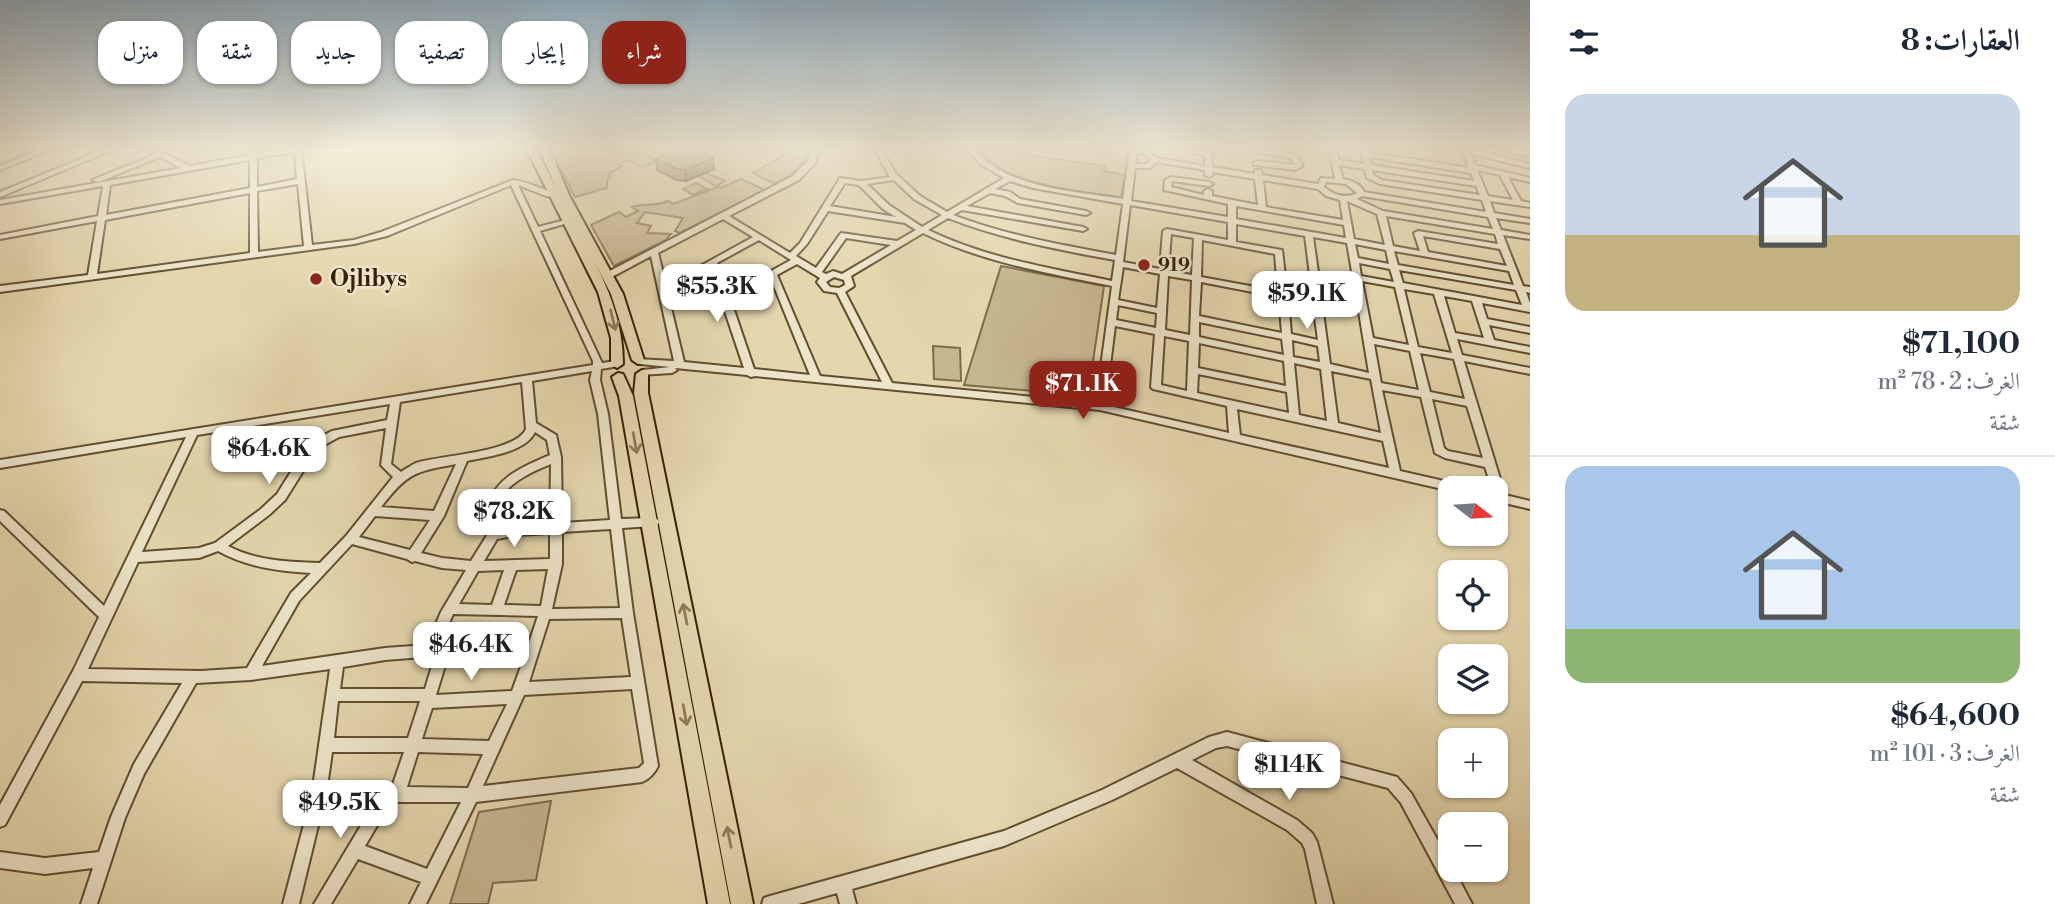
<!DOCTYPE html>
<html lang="ar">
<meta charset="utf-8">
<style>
:root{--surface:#fff;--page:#f2f2f3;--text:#1f2937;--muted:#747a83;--line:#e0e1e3;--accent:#8f2418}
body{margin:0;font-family:"Libre Bodoni",Amiri,serif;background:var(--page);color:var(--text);direction:rtl;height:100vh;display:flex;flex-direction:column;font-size:26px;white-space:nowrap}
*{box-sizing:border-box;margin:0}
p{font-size:23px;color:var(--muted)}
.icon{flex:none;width:38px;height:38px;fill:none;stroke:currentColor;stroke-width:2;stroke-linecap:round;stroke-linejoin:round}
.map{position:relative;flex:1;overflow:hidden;direction:ltr}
.sheet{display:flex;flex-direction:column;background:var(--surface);width:525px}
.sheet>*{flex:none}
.guide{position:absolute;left:21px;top:21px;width:665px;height:63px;direction:rtl;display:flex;gap:14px}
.needle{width:46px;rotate:107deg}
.tools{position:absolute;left:1438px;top:476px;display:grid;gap:14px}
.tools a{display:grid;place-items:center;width:70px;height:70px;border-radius:14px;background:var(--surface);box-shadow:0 2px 5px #0004;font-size:35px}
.price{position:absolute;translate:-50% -60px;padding:0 16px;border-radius:14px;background:#fff;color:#222;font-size:23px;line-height:46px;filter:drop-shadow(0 2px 4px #0008)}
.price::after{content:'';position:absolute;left:50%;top:42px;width:21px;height:16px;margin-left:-10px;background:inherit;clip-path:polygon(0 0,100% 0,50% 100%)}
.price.current{background:var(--accent);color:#fff}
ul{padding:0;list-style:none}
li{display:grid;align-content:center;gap:14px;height:371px;padding:0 35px}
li+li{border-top:2px solid var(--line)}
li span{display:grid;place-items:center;height:217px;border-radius:21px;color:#555}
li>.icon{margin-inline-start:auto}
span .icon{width:126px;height:126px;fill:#fffc;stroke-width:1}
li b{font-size:30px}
h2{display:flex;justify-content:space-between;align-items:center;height:84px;padding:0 35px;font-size:30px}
.chip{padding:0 24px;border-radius:21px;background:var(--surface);box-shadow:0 2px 5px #0004;font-size:24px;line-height:63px}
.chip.current{background:var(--accent);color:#fff}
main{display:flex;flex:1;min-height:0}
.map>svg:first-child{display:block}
.green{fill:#c6b791;stroke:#7d6c4c;stroke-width:2}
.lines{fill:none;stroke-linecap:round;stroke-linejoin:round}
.minor-casing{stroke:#604e30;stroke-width:4}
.major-casing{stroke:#342106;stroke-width:4}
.minor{fill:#ede4ca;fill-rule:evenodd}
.major{fill:#e4d6ad;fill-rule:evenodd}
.wall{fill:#7c6d50;stroke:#342106;stroke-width:2}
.shaded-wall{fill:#655941;stroke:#342106;stroke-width:2}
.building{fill:#907f5d;stroke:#342106;stroke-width:2}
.oneway{stroke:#8c7c5a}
.poi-dot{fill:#8f2418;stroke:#ede4ca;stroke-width:2.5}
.labels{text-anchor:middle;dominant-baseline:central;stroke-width:5;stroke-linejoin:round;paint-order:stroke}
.far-poi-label{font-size:19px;font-weight:bold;fill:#342106;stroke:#ede4ca;text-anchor:start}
.poi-label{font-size:23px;font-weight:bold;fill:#342106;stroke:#ede4ca;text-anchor:start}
</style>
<main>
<section class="sheet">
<h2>العقارات: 8<svg class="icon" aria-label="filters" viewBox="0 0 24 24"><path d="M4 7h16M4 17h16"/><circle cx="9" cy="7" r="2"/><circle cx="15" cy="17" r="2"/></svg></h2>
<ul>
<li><span style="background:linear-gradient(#c9d6e8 65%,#c2b280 0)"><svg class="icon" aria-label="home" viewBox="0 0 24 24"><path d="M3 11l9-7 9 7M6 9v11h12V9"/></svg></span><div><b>$71,100</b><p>الغرف: 2 · 78 m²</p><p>شقة</p></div></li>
<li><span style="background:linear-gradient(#a9c7e8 75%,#8fb573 0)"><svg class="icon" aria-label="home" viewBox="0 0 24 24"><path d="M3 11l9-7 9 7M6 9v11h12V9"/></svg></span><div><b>$64,600</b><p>الغرف: 3 · 101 m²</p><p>شقة</p></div></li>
</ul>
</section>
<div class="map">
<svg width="1530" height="904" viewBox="0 0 1530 904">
<rect width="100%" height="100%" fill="#e4d6ad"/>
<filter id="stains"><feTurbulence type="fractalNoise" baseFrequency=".00286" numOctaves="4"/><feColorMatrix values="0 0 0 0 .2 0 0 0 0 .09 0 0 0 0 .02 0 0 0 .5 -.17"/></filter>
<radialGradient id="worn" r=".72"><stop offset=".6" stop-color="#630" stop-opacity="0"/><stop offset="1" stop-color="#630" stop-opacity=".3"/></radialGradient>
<path class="green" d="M571 148H609L623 156 636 150 656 161 643 167 626 160 619 164 623 166 608 174 611 176 607 180V188L575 197 556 160 558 155Z
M788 148H810C805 166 791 176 775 184L753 173 784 155 781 152Z
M979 148 1105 166 1104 171 1125 175 1121 198C1079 190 1004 187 979 148Z
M704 172 725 181 717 186 720 188 741 179 765 190 680 233 675 231 683 218 645 212 637 223 651 226 647 233 671 234 666 240 614 266 591 225 619 212 626 217 638 211 632 207C644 203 655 207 668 201L673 204 708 191 705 189 694 195 683 189 696 183 710 190 717 187 697 175Z
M1001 266 1104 286 1088 396 964 385Z
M933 346 960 348 961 381 934 379Z
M551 801 536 880 493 883 488 904H450L479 812Z"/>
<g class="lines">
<defs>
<path id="minor" d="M45 148H55L0 170V166Z
M107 148H117L0 197V192Z
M143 148H152L190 166 250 155V148H256L257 154 290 148H301L312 245 354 240 381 232 513 180C531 182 546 192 564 195V199L546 196 518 185 538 227 577 217 581 219 540 231 602 363 616 361 621 364 619 366 601 369 600 380 608 414 621 519 653 518 657 519 659 522 657 525 653 526 622 528 633 613 658 766C655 773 649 779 642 782L476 802 426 904H410L421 882 358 859 331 904H314L375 802 324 801 299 904H283L312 794 330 669 251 680 196 683 144 774 125 818 97 904H81L93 868 45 874 0 868V852L45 858 99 852 111 817 134 764 182 683 82 681 5 825 0 827V805L73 671 99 617 0 521V510L4 511 104 606 186 437 0 468V460L593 365V361L511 185 387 236 354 244 0 292V286L88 275 97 221 0 239V235L98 216 103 186 0 204V200L181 168 160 157 99 182 92 180 154 155ZM295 152 297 179 257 187V158ZM250 160V188L106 215 110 185ZM298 184 304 246 258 252 257 191ZM250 193V253L97 274 105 220ZM592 371 590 380 598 414 610 520 562 523 561 457 556 435 536 423 532 381ZM522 382 526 429C515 453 441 455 416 463 411 465 406 469 401 472L391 464 400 402ZM390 404 387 420 332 431 309 443 277 494 261 509 215 543 199 548 142 552 197 435ZM386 428 381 465 393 477 346 536 320 563C288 562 256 561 228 546L269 515 285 500 317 449 339 437ZM535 432 547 440 550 455C529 464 495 477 490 503 488 512 490 522 491 531L489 532 471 561 442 558 421 553 444 516 467 461C487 457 526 452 535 432ZM456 464 434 511 381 507C408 473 413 472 456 464ZM551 464 550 524 518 525 502 529C501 520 499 509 501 500 506 483 536 470 551 464ZM375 516 430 520 410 550 359 537ZM611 529 620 608 552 609 562 564V532ZM550 533V559L484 561 497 539 518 535ZM352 544 407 559 412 562 415 561 442 568 466 570 441 612 427 645 385 648 262 666 299 601ZM218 551C247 567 278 571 311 573L291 593 247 668 201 671 88 669 138 562 199 558ZM548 569 541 606 504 605 516 570ZM504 570 492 605 459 604 478 571ZM453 614 538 616 528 646 444 643 440 645ZM622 618 631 677 529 682 549 619ZM435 656 425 689H340L343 667 385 660ZM448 656 524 658 512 691 436 695ZM632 689 644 763 639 768 483 786 524 695ZM338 701H420L408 738H334ZM507 704 489 741 422 739 432 708ZM332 752H404L392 787H327ZM418 752 483 754 468 788 407 787ZM391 802H461L427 869 365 846Z
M813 148H820L815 163 799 180 729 216 790 253 800 243 840 178 861 181 890 177 874 148H881L896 174 920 196 947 212 1004 178 980 164 967 148H974C1004 189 1077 191 1123 199L1130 148C1141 148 1149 151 1156 158L1205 166V156L1176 148H1189L1205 152V148H1211L1212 167 1255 174V170H1261L1262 175 1318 184 1321 178 1335 179 1329 148H1336L1338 160 1364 164 1361 148H1368V152L1469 168 1466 166 1468 164 1463 152 1452 148H1469L1530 164V168L1471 154 1475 165 1530 178V182L1508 177 1521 201 1530 203V207L1490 201 1494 213 1530 219V223L1496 218 1501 230 1530 235V239L1503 235 1523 286 1530 287V293L1526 292 1530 303V312L1482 303 1487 319 1530 327V333L1489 325 1494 340 1530 347V353L1457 339 1462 355 1530 368V374L1464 361 1505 495 1530 501V509L1496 501V488H1492L1485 467 1445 458 1435 453 1421 397 1382 390 1400 471 1457 484 1461 485 1462 488H1451V491L1100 410 755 376 751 377 747 375 675 368 677 370 672 373 640 375 638 373 643 370 670 367 640 364 635 361 637 359 674 361 651 256 610 278H604V274L793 176 809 160ZM1137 152 1146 155 1150 160 1146 164H1135ZM1369 157 1471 173 1474 181 1371 165ZM1156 162 1205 170V175L1209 177 1213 175 1212 172 1255 179 1258 205 1212 196V191L1208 189 1204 191V195L1171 187 1172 181 1209 186 1213 184 1209 182 1171 177 1165 180 1164 190 1228 204V217L1131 201 1135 168H1151ZM1339 165 1365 169 1367 178 1380 184 1482 200 1486 212 1364 192C1361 184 1351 180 1343 179ZM1372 170 1476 186 1480 195 1382 180 1373 175ZM1477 170 1500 175 1513 200 1488 196ZM894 180 914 199 942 215 922 227 889 205 867 184ZM1263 180 1318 189 1326 196 1340 200 1343 220 1266 207ZM1010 181 1033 188 1123 204 1116 255C1060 245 1006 235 953 215L962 210 1083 231 1087 229 1083 227 967 206 990 193 1005 196 1018 203 1086 215 1090 213 1086 211 1020 199 1010 192 995 189ZM1326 182 1346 184 1357 193C1345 199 1334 195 1324 187ZM845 183 859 185 883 209 896 217 830 206ZM1362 196 1488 217 1493 229 1383 211 1357 199ZM1347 201 1377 214 1385 245 1354 239ZM1130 205 1228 222V240L1167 229 1163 231 1160 269 1123 262ZM1236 206 1344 225 1346 238 1236 219ZM828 211 905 223 916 230 897 241 841 233 816 268 796 256 807 244ZM1386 216 1495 234 1498 244 1418 231 1414 233 1420 251 1393 246ZM948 218C1002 239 1058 250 1115 260L1112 281C1049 268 986 258 928 230ZM723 219 753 237 666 285 658 253ZM1236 224 1305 236 1313 298 1287 293 1282 250 1236 242ZM923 233C982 262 1047 273 1112 286L1096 403 892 383 845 292 854 286 851 276ZM1171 234 1194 238 1192 275 1168 271ZM1423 236 1500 249 1507 266 1428 252ZM1313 237 1347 243 1358 306 1322 300ZM846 238 891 245 842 274 833 271 826 274 822 272ZM759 240 791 260 728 295 717 263ZM1202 240 1275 254 1278 291 1201 277ZM1355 244 1386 250 1389 264 1358 258ZM1394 251 1509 271 1514 285 1398 265ZM1359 263 1390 269 1394 282 1361 276ZM797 264 820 278 817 282 824 291 837 293 882 382 820 376 777 275ZM710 267 744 368 684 362 667 291ZM1123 267 1160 274 1157 308 1118 300ZM1399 270 1516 290 1522 305 1403 283ZM1168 276 1192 280 1190 335 1165 330ZM834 277 844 280 845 285 839 288 830 287 826 282ZM771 279 810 375 754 369 731 301ZM1362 281 1395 287 1409 345 1373 338ZM1201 282 1279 297 1282 333 1199 316ZM1404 289 1434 294 1452 353 1418 347ZM1444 296 1472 301 1484 338 1455 333ZM1288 298 1313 303 1318 340 1291 334ZM1118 305 1157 313 1156 328 1116 320ZM1322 305 1359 312 1369 373 1330 364ZM1199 322 1282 339 1284 355 1199 337ZM1115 326 1155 334 1151 387 1153 389 1227 406 1229 433 1105 405ZM1164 336 1189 341 1187 391 1161 385ZM1292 340 1318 346 1320 362 1293 357ZM1199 343 1284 361 1286 386 1198 368ZM1374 344 1410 351 1419 390 1381 383ZM1420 353 1454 359 1465 399 1430 392ZM1294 363 1321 369 1327 421 1299 415ZM1331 371 1371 379 1381 433 1338 423ZM1198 374 1287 392 1289 413 1197 393ZM1432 399 1467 406 1483 458 1448 451 1444 448ZM1237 409 1383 441 1389 468 1240 435Z
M1257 148 1296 155 1303 166 1295 170 1254 165 1253 163 1257 161 1295 165 1291 158 1255 152 1252 150Z
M1496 148H1509L1530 153V157Z
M1227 732 1397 777 1411 793 1451 864V870H1454L1472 904H1455L1401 803 1388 788 1227 746 1216 748 1192 760 1297 820 1312 833 1317 842 1333 904H1317L1305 849 1302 843 1287 830 1177 768 1112 800 1004 846 852 889 856 904H840L837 893 798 904H762L764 898 770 896 1004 831 1102 790 1209 737Z"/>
<path id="major" d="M526 148H536L556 188 539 148H549L570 197 623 294 644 360 642 363 638 364 632 360 611 294 594 261C611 294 623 326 623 364L617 368 611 364V338L598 292Z
M642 370 648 374V393L753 904H731L634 393 636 374Z
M618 373 623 374 633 396 730 904H708L619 396 612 377Z"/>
</defs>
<use href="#minor" class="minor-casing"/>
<use href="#major" class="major-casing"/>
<use href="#minor" class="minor"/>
<use href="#major" class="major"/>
</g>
<path class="wall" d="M713 158 714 169 686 181 677 180 657 170 656 159Z"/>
<path class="shaded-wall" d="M713 158 714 169 686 181 685 170Z"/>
<path class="building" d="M672 148H694L713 158 685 170 676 169 656 159Z"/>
<defs><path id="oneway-shaft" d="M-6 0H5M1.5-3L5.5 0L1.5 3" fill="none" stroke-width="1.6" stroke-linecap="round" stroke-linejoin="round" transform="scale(1.75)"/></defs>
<g class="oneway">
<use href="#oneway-shaft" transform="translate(613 320) rotate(76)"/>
<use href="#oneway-shaft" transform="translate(635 443) rotate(80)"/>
<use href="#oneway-shaft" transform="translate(685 614) rotate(-101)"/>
<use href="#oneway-shaft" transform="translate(685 715) rotate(80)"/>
<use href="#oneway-shaft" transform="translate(729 837) rotate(-101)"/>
</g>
<linearGradient id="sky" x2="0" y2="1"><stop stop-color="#8ea9ba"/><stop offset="0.54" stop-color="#f3edda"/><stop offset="1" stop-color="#f3edda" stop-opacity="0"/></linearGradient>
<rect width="1530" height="275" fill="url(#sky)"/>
<g class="poi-dot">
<circle cx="1144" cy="265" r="7"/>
<circle cx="316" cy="279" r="7"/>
</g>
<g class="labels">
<g class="far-poi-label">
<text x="1158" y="265">919</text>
</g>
<g class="poi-label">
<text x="330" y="279">Ojlibys</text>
</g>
</g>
<rect width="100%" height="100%" filter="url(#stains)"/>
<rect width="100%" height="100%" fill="url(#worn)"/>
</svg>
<div class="tools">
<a><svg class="needle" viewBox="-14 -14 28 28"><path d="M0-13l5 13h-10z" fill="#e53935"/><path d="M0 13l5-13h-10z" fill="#747a83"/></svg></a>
<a><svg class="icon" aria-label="locate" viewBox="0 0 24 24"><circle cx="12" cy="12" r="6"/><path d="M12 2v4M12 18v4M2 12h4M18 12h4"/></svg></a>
<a><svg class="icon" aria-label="layers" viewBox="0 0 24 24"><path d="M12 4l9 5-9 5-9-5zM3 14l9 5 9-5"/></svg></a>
<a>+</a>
<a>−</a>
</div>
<b class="price" style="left:717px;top:324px">$55.3K</b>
<b class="price" style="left:1307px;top:331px">$59.1K</b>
<b class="price current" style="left:1083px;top:421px">$71.1K</b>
<b class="price" style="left:269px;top:486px">$64.6K</b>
<b class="price" style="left:514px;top:549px">$78.2K</b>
<b class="price" style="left:471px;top:682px">$46.4K</b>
<b class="price" style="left:1289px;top:802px">$114K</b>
<b class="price" style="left:340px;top:840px">$49.5K</b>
<div class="guide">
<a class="chip current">شراء</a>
<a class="chip">إيجار</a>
<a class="chip">تصفية</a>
<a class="chip">جديد</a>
<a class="chip">شقة</a>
<a class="chip">منزل</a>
</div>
</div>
</main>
